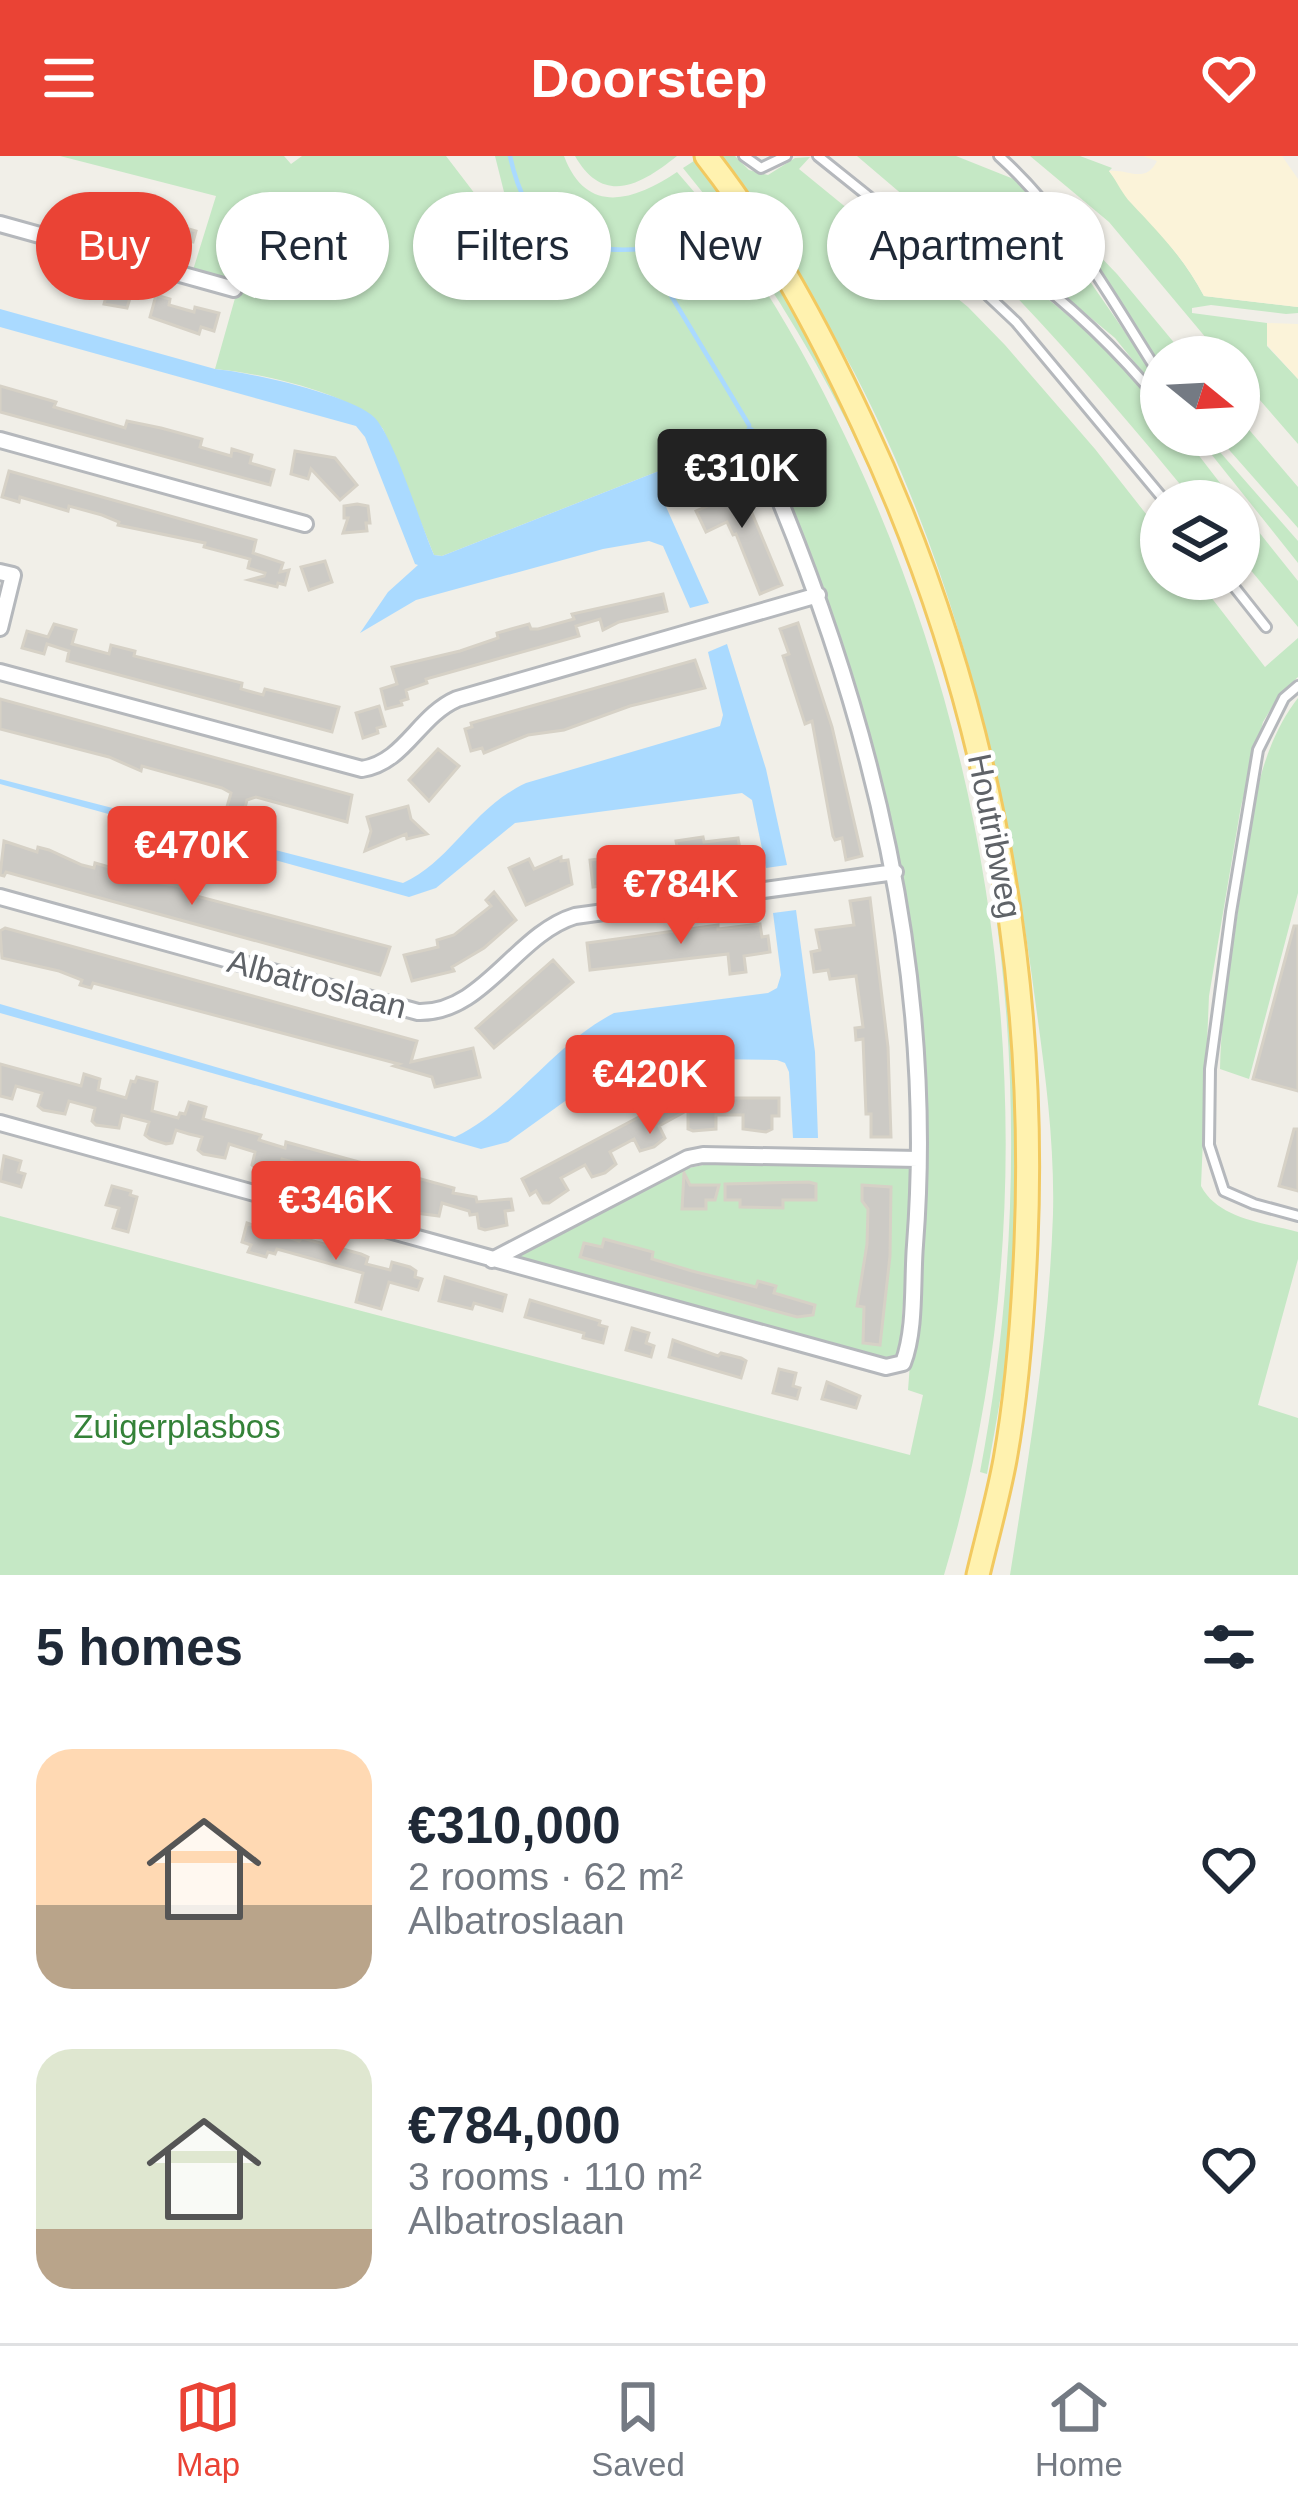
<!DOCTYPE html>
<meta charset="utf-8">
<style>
:root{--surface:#fff;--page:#f2f2f3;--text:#1f2937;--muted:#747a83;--line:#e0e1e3;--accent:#ea4335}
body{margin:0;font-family:Helvetica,sans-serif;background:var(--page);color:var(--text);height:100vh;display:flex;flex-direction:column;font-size:45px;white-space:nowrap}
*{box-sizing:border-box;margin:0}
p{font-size:39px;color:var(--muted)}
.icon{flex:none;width:66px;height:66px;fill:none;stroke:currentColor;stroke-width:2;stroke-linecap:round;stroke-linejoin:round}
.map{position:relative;height:1419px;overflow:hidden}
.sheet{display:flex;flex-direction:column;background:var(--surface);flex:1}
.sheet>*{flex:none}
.hud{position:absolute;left:36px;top:36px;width:1227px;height:108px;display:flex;gap:24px}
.needle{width:78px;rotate:108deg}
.controls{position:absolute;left:1140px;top:180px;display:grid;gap:24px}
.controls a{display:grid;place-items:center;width:120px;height:120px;border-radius:50%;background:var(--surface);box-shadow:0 3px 9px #0004;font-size:60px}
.price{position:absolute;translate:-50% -102px;padding:0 27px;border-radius:12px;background:var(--accent);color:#fff;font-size:39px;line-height:78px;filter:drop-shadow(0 3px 6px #0008)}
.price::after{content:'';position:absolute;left:50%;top:72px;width:36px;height:27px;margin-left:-18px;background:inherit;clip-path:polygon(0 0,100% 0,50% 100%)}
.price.active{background:#222;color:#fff}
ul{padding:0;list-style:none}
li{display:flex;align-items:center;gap:36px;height:300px;padding:0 36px}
li span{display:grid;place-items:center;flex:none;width:336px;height:240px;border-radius:36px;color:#555}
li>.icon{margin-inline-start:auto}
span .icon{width:144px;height:144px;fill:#fffc;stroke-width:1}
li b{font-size:51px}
h2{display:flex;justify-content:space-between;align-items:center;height:144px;padding:0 36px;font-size:51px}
.pill{padding:0 42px;border-radius:54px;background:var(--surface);box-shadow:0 3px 9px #0004;font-size:42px;line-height:108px}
.pill.active{background:var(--accent);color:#fff}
header{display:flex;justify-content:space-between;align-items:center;height:156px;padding:0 36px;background:var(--accent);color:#fff;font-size:54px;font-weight:800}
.menu{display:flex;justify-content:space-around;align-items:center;height:168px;border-top:3px solid var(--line);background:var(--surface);font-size:33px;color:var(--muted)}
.menu a{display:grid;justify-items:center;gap:6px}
.menu .active{color:var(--accent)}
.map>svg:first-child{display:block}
.green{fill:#c5e8c5}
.sand{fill:#fbf3d9}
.water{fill:#aadaff}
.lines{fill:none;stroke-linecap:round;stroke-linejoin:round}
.stream{stroke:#aadaff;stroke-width:4.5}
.building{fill:#cccac5;stroke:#d6d1c6;stroke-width:3}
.lane-casing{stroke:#b5b8bc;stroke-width:14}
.street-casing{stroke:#b5b8bc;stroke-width:20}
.primary-casing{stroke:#f2c960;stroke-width:27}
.lane{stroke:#fff;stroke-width:8}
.street{stroke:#fff;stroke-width:14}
.primary{stroke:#fff2af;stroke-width:21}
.labels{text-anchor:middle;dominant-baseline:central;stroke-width:9;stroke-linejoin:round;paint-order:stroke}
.street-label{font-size:33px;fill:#5f6368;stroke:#fff}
.park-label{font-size:33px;fill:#348238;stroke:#fff}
</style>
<header><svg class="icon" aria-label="menu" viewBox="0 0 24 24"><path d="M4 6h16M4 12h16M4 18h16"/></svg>Doorstep<svg class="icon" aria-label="heart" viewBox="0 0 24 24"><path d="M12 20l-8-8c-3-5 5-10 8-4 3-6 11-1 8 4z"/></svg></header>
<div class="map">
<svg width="1298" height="1419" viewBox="0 0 1298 1419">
<rect width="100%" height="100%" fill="#f1efe8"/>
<path class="green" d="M60 0H284L291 8 302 0H446L485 51 504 36 495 0H564C587 61 635 44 677 16 752 101 807 198 855 301 1014 644 1053 1055 944 1419H0V1060L910 1299 923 1239 908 1234 924 1026 899 715 881 631 843 497 766 309 758 313 763 325 746 333 732 306 759 293 761 281 745 278 738 284 442 400 434 399 383 273C356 237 259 217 215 213L239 128 193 114 216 40Z
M575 0H677C642 28 604 51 575 0Z
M720 0H735L749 14 768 19 795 2 810 1 799 13 968 151 1005 189 1095 293 1161 377V423H1197L1265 511 1298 482V521L1280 538 1263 566 1241 650 1209 840 1201 1030C1218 1063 1265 1067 1298 1076V1103L1258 1249 1298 1262V1419H1010C1029 1299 1049 1180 1053 1058 1055 977 1042 895 1031 814 1002 608 951 402 854 216 814 141 767 71 720 0Z
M857 0H956L1021 26 1161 228V239L1115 182 1044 123 938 58 931 63Z
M1030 0H1080L1112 12 1109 15C1140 58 1179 92 1204 140L1298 151V157L1286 158 1211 149 1192 152V157L1267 167V190L1298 223V288L1239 220V201H1222L1109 66Z
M697 3C927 326 1039 715 1017 1110 1013 1180 999 1250 987 1318L980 1316C1066 869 976 370 683 12Z
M1066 65 1117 118 1186 201H1161V209L1118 149Z
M958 82C1036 127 1103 184 1161 255V279H1183L1234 345H1194C1119 254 1043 164 958 82Z
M1239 262 1298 331V372L1216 279H1239Z
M1196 279H1205L1298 385V407Z
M1239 351 1298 425V471L1239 400Z
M1298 542V737L1249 923 1220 913C1221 859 1230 809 1238 755 1249 684 1252 601 1298 542Z
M713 1007 913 1008 899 1203 887 1205 513 1102 674 1015Z"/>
<path class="sand" d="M1143 0H1282L1298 23V151L1204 140C1184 102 1160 78 1131 47 1122 38 1117 25 1109 15 1127 12 1145 29 1157 5Z
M1267 167 1298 168V223L1267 189Z"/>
<path class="water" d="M0 153 215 213C248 216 353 239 375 262 395 284 420 367 434 399L442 400 738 284 749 269 757 275 762 288 755 297 663 336V344L709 447 690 452 663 390 649 385 603 393 416 444 360 477 388 436 418 409 415 408 365 281 356 270 0 171Z
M727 488 766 613 787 709 766 712 752 644 742 637 515 667 436 732 409 741 0 628V623L403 727C452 705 471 653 526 627L720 570 723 559 708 496Z
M796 754 815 896 818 982H793L789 916 785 907 777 904 636 902 621 905 508 986 481 993 0 857V848L455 981C516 951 554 888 614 857L768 837 777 832 781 819 773 757Z"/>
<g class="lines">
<path class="stream" d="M510 0C527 79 567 98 643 93L749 269"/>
</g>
<path class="building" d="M85 40 144 60 140 77 79 62Z
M168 67 196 75 193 86 186 84 185 90 163 85Z
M110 126 125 130 124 137 131 139 127 152 104 148Z
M156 139 170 143 169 149 194 156 195 151 219 157 214 175 201 171 199 178 150 161Z
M0 230 56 246 54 251 125 272 127 265 161 272 202 283 200 291 231 300 232 293 252 299 250 307 274 314 270 329 0 256Z
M295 295 335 302 357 329 340 344 311 313 308 323 291 318Z
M734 314 782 429 760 438 736 378 733 379 727 366 706 376 696 355 728 341 719 321Z
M9 315 256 384 253 397 283 407 280 416 289 414 285 429 278 427 277 431 249 424 264 420 265 417 248 412 250 403 204 391 205 387 118 369 119 366 102 359 69 350 68 355 20 341 19 346 2 341Z
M357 348 368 350 370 367H366L367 375 343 377 348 362H344V350Z
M325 405 332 426 309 434 301 411Z
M663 438 667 455 619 466 603 474 600 463 576 470 579 480 426 523 427 527 406 534 408 543 401 545 402 549 386 553 381 533 397 528 392 511 460 495 498 482 497 477 529 468 531 473H538L574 463 572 458Z
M798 467 832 571 862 700 846 704 842 682 835 684 833 680 812 565 805 568 783 500 789 498 780 473Z
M54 468 76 474 72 488 109 498 111 489 135 495 134 500 242 527 241 533 263 539 265 533 339 551 332 576 67 505 69 495 47 488 44 498 22 492 27 475 48 481Z
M695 504 705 532 630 550 564 574 528 579 484 597 482 592 471 595 465 573 472 571 471 567Z
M0 543 352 639 347 666 256 641 247 644 240 673 222 668 231 637 222 632 142 610 141 615 109 601 0 573Z
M379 550 385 570 377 572 378 577 363 582 356 557Z
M438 593 459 610 429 645 409 624Z
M408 650 411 663 427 678 407 683 406 678 365 695 371 675 367 661Z
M703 681 704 686 738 682 740 693 753 691 757 705 740 708V711L593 731 590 704 669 694 677 690 676 685Z
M4 685 37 696 38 691 49 694 82 709 94 712 95 707 120 714 128 722 175 729 186 732 185 737 390 791 385 806 380 819 6 716 4 720 0 719Z
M561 701V705L568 704 572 728 526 749 509 712 529 703 534 713Z
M494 736 516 764 484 792 452 811 454 815 412 825 404 799 438 791 437 784 454 779 491 750 486 744Z
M870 742 888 891 891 981H871V958H866L863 883 856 884 855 872 863 871 856 820 830 823 828 814 814 816 811 796 820 794 816 774 854 769 850 745Z
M760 768 762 781 768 780 770 796 744 800 746 816 730 818 728 798 590 814 587 787 718 769V773Z
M1294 770H1298V935L1253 923Z
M5 772 417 885 411 906 473 892 480 921 435 931 432 921 394 910 399 908 93 827 91 832 80 829 82 824 59 815 2 802 0 775Z
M553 804 573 826 494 892 476 872Z
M0 908 81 930 84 918 100 923 98 934 126 942 131 925 135 926 137 921 157 926 152 955 178 962 180 957 185 958 189 946 206 951 203 963 261 979 259 984 285 992 286 986 454 1032 453 1037 476 1041 477 1046 511 1043 513 1054 505 1055 507 1069 485 1074 479 1072 477 1058 470 1059 469 1055 442 1047 439 1060 416 1057 412 1053 415 1040 389 1032 386 1046 364 1042 358 1038 362 1025 336 1018 332 1031 310 1028 305 1023 309 1010 282 1003 279 1016 256 1013 252 1009 255 996 229 988 225 1002 203 998 198 994 202 981 189 978 176 974 172 987 166 988 150 983 145 979 149 966 122 959 119 972 96 969 92 965 95 952 69 945 65 958 43 954 38 950 42 937 16 930 12 943 0 940Z
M675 942H779V960H772V973L766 976 743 973V959H716V973L693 975 688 973V954L659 970 665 982 654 991 640 995 634 983 610 996 616 1008 605 1017 592 1021 585 1009 561 1022 568 1034 549 1047H543L536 1035 530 1039 522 1023Z
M1294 973H1298V1035L1279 1030Z
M4 1000 21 1005 18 1016 25 1018 21 1031 0 1025Z
M684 1017 690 1029H719L715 1044H706V1053H682Z
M725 1028 809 1026 816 1028V1044H783V1052L740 1051V1044H725Z
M862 1029 891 1031 890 1100 880 1189 863 1187 864 1151 857 1150 867 1088 868 1053 862 1045Z
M112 1030 131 1035 130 1039 137 1041 128 1076 113 1072 119 1052 106 1049Z
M247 1067 299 1085 302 1082 361 1098 368 1101 366 1108 390 1114 392 1106 410 1111 416 1115 415 1121 422 1123 418 1134 389 1126 381 1153 356 1146 363 1117 277 1093 275 1098 268 1096 266 1101 248 1096 251 1089 242 1086Z
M604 1083 653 1096 652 1103 692 1115 756 1131 758 1125 776 1130 774 1137 815 1149 813 1159 797 1161 580 1101 584 1087 602 1091Z
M445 1121 506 1139 502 1155 474 1147 472 1153 439 1145Z
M530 1144 600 1165 599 1169 607 1171 603 1187 583 1182 584 1177 525 1161Z
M632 1172 649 1177 646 1187 654 1190 651 1201 626 1194Z
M673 1184 718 1200 721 1197 741 1202 746 1205 741 1222 669 1201Z
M779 1213 796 1217 793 1230 800 1232 797 1243 773 1237Z
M827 1226 860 1240 856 1252 822 1243Z"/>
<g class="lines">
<defs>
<path id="lane" d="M744 0 761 12 786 0
M818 0 964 117 1016 166 1165 345
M999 0C1068 62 1111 143 1161 221
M909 73 926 57 933 56C953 63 971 78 989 90 1055 134 1111 186 1161 247
M1228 423 1266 471
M1298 530 1284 542 1258 594 1231 756 1210 913 1209 989 1224 1035 1254 1048 1298 1060"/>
<path id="street" d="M0 68 234 133
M0 284 305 368
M0 416 13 419 0 472
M0 516 362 613C405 606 418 560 457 543L818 439
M0 741 418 856C483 858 516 778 575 760L895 716
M0 967 886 1211 903 1207C916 1173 912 1126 915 1089 936 820 872 560 767 314
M492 1104 688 1002 703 999 918 1003"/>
<path id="primary" d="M706 0C769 80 819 174 862 266 983 524 1038 802 1026 1087 1023 1159 1018 1232 1005 1304 998 1342 987 1381 978 1419"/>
</defs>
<use href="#lane" class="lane-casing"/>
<use href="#street" class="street-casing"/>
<use href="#primary" class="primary-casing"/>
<use href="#lane" class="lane"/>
<use href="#street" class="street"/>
<use href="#primary" class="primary"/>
</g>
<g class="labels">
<g class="street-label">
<text transform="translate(995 680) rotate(79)">Houtribweg</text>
<text transform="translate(317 828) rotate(15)">Albatroslaan</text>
</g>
<g class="park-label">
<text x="177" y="1270">Zuigerplasbos</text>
</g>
</g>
</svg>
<div class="controls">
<a><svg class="needle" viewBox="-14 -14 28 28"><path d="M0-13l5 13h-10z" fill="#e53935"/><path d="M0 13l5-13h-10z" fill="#747a83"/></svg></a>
<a><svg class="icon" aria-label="layers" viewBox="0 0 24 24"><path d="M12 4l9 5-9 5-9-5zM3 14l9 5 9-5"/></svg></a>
</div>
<b class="price active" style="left:742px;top:375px">€310K</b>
<b class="price" style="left:192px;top:752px">€470K</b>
<b class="price" style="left:681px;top:791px">€784K</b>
<b class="price" style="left:650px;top:981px">€420K</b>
<b class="price" style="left:336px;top:1107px">€346K</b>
<div class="hud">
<a class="pill active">Buy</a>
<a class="pill">Rent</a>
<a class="pill">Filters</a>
<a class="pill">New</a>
<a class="pill">Apartment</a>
</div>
</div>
<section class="sheet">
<h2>5 homes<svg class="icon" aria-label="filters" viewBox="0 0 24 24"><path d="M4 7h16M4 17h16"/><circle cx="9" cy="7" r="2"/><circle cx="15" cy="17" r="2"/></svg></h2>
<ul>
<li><span style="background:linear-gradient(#ffd9b3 65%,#b9a48a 0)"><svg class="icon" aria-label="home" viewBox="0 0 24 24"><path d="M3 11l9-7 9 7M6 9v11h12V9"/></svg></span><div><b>€310,000</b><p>2 rooms · 62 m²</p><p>Albatroslaan</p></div><svg class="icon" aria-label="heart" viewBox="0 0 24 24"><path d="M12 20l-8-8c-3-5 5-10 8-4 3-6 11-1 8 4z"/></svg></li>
<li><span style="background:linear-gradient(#dfe7d0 75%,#b9a48a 0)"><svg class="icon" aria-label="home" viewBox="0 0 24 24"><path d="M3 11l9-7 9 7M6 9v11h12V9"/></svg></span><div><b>€784,000</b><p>3 rooms · 110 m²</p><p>Albatroslaan</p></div><svg class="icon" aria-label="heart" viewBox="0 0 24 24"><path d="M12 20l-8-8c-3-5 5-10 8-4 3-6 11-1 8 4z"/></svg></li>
</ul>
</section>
<nav class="menu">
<a class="active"><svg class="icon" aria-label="map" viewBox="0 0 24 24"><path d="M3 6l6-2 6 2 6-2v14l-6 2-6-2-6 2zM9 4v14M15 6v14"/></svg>Map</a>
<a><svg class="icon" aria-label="saved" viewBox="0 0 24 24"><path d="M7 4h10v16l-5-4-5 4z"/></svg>Saved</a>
<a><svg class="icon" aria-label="home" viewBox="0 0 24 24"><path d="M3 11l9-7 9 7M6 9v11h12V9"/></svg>Home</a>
</nav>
